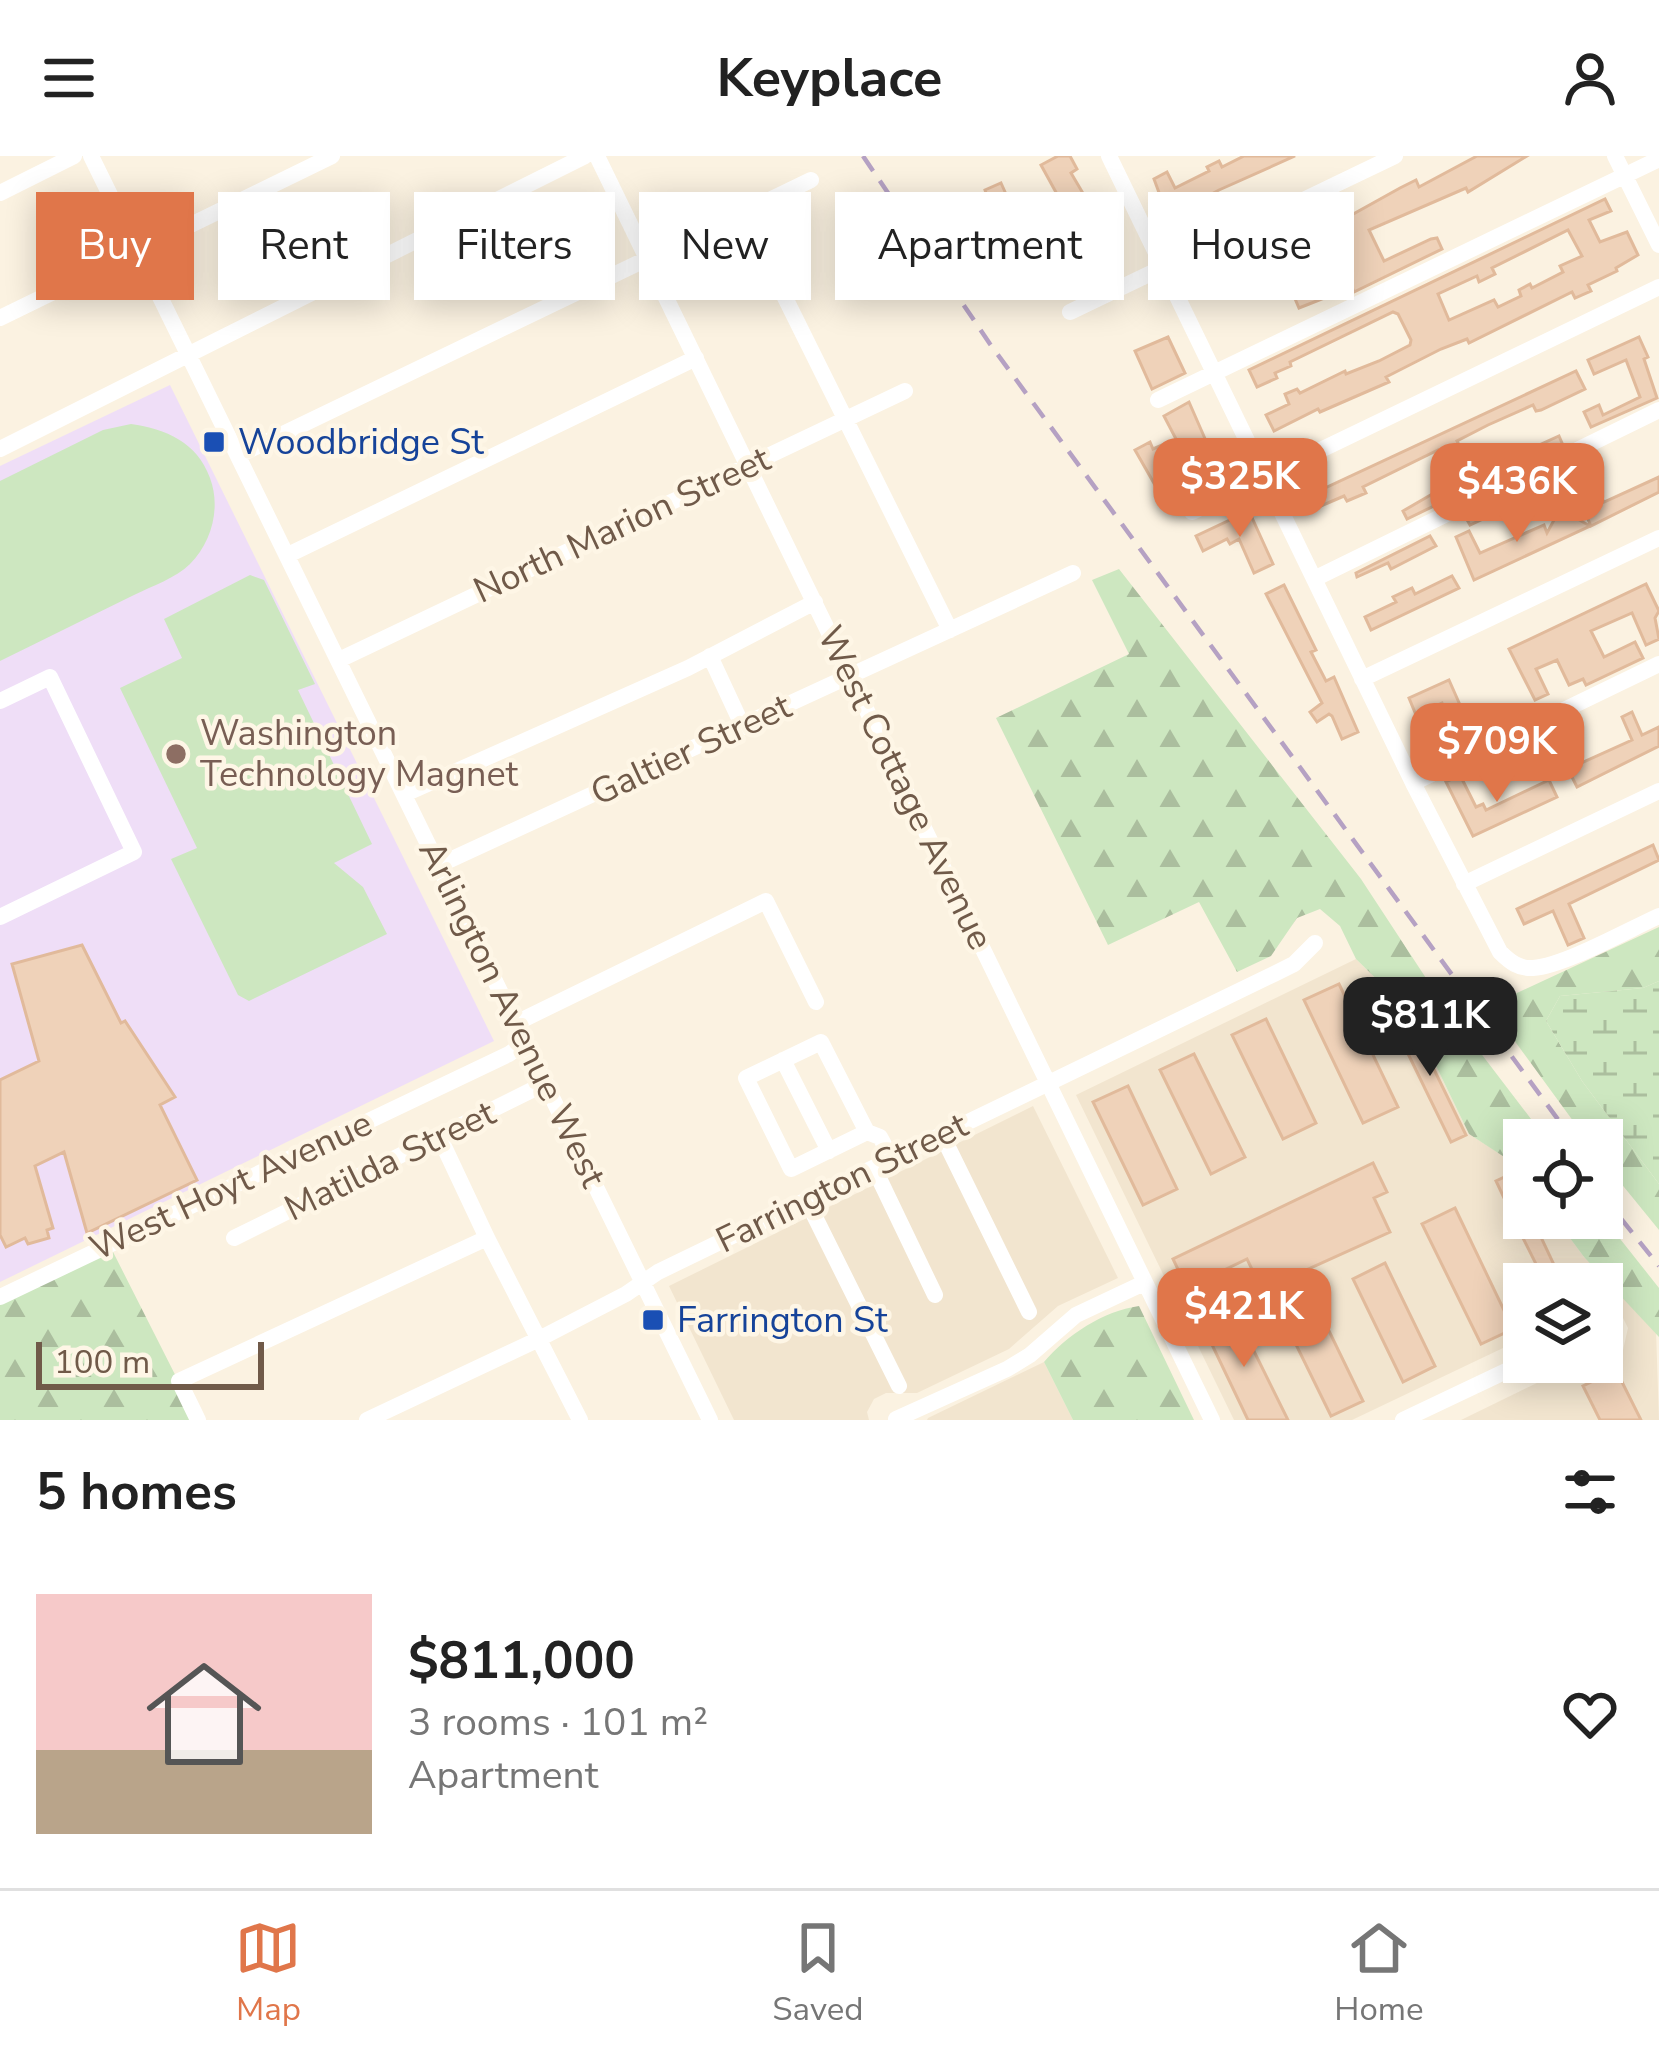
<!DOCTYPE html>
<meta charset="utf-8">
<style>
:root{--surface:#fff;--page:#f6f6f6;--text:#222;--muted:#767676;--line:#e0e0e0;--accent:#e0764a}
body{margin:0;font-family:"Nunito Sans",sans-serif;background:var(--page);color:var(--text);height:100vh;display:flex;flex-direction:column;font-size:45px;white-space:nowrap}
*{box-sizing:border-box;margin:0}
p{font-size:39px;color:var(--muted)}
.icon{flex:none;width:66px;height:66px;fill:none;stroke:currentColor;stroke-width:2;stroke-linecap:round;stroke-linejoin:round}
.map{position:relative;height:1264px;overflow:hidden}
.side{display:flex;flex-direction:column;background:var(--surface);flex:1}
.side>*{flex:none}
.banner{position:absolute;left:36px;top:36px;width:1587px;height:108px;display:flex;gap:24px}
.fabs{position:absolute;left:1503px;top:963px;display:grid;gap:24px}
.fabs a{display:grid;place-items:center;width:120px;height:120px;border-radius:0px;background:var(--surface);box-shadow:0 6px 30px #0003;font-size:60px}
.scale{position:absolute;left:36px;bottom:30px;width:228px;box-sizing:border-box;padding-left:12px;border:6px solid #705a49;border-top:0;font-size:33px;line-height:42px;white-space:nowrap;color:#705a49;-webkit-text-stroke:9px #fef6e6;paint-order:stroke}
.price{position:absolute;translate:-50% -102px;padding:0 27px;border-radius:24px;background:var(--accent);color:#fff;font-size:39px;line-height:78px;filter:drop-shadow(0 3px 6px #0008)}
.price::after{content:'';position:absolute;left:50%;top:72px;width:36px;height:27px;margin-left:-18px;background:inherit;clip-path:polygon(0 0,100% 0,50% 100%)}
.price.active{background:#222;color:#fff}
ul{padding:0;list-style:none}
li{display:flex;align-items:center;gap:36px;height:300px;padding:0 36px}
li span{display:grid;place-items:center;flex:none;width:336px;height:240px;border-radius:0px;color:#555}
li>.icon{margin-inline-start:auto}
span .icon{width:144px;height:144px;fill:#fffc;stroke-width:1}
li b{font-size:51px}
h2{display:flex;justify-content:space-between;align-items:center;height:144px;padding:0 36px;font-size:51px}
.pill{padding:0 42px;border-radius:0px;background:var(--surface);box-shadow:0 6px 30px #0003;font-size:42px;line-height:108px}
.pill.active{background:var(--accent);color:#fff}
header{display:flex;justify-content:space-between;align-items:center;height:156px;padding:0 36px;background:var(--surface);font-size:54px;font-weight:700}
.menu{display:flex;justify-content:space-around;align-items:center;height:168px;border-top:3px solid var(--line);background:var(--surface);font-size:33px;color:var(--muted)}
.menu a{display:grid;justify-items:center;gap:6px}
.menu .active{color:var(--accent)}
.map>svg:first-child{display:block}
.residential{fill:#f2e5cf}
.education{fill:#efdef7}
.forest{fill:url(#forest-firs)}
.wetland{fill:url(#wetland-marsh)}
.pitch{fill:#cde7c0}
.building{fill:#efd2b9;stroke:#e1ba9b;stroke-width:3;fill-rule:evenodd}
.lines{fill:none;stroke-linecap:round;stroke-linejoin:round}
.minor{stroke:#fff;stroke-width:16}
.rail{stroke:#b5a1c3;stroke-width:4.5;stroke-dasharray:18 12;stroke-linecap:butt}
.transit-dot{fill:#1a4fb4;stroke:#fef6e6;stroke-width:4.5}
.education-dot{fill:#8d6e63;stroke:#fef6e6;stroke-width:4.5}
.labels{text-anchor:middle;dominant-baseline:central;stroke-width:9;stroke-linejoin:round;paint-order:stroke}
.transit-label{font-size:36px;fill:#164399;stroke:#fef6e6;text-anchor:start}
.street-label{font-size:36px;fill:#705a49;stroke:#fef6e6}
.education-label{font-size:36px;fill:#785e54;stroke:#fef6e6;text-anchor:start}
</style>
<header><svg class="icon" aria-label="menu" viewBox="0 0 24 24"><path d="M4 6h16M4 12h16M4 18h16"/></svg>Keyplace<svg class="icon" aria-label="person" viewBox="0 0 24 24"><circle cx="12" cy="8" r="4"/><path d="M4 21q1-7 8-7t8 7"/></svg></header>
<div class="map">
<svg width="1659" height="1264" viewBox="0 0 1659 1264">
<defs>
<pattern id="forest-firs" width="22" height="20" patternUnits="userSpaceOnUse" patternTransform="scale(3)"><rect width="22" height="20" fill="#cde7c0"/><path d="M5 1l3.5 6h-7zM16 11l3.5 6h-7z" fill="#abbe9e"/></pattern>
<pattern id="wetland-marsh" width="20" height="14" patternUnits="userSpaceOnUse" patternTransform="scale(3)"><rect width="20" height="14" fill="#cde7c0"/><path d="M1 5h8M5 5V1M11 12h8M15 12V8" fill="none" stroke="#abbe9e"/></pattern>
</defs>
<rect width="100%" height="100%" fill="#fbf2e1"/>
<path class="residential" d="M1356 803 1410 856 1469 978 1516 1008 1524 1020V1062H1555L1584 1101 1656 1175 1659 1264H1461L1578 1207 1594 1210 1614 1203 1623 1194 1628 1172 1619 1154 1602 1144V1128H1524V1182L1352 1264H1234L1076 939Z
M1033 950 1118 1122 1058 1150 1009 1193 917 1237H886L874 1243 867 1256 869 1264H734L669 1130Z
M1044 1206 1073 1264H927L928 1262Z"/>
<path class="education" d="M170 229 494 885 0 1126V310Z"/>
<path class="forest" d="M1119 413 1361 723 1441 845 1547 984H1524V1020L1515 1008 1469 978 1410 856 1356 803 1340 770 1320 753 1297 762 1271 800 1237 816 1199 746 1108 789 996 562 1129 498 1092 424Z
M1659 771V825L1643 832 1560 840 1546 865 1582 925 1659 1028V1074L1602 1004V984H1587L1489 850Z
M1602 1060 1659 1132V1181L1584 1101 1555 1062Z
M109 1088 198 1264H0V1141Z
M1139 1150 1194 1264H1073L1044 1206C1067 1179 1103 1155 1139 1150Z"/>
<path class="wetland" d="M1659 825V1028L1582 925 1546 865 1560 840 1643 832Z"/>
<path class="pitch" d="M131 268C166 273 197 286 210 322 221 351 212 386 190 408 176 422 152 430 134 439 89 461 45 483 0 505V325L103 274Z
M250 419 264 424 315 528 298 534 372 688 334 707 363 731 387 778 249 845 238 839 171 703 197 692 120 532 182 502 164 463Z"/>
<path class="building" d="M1058 0H1070L1077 13 1071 17 1097 61 1101 58 1107 69 1104 71 1122 105 1104 116 1087 85 1090 76 1078 55 1069 60 1041 9Z
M1244 0H1295L1219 34 1168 61 1154 23 1167 16 1175 32 1209 15 1207 11 1219 5 1222 11Z
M1477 0H1527L1468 36 1466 32 1369 74 1384 105 1431 83 1437 82 1442 93 1354 136 1352 131 1299 152 1287 124 1284 125 1280 117 1259 123 1252 106 1257 104 1255 100 1268 94 1272 102 1349 64 1348 61 1400 32 1416 24 1419 31ZM1336 92 1346 117 1309 133 1298 110Z
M1001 27 1015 58 1031 49 1039 64 1022 73 1018 65 999 76 985 34Z
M1605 43 1611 55 1589 64 1600 86 1627 76 1638 99 1616 112 1617 115 1588 129 1591 135 1575 142 1572 136 1469 187 1467 183 1441 193 1386 221 1389 226 1320 256 1318 253 1274 275 1266 259 1289 248 1285 238 1297 233 1300 237 1345 215 1346 218 1379 205 1410 189 1411 184 1398 158 1393 156 1290 206 1291 210 1275 217 1277 222 1257 231 1249 214ZM1568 74 1582 100 1560 110 1563 116 1532 132 1530 128 1519 134 1521 140 1498 151 1494 144 1449 164 1438 138 1477 120 1479 126 1495 118 1492 112Z
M1168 181 1185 217 1152 233 1135 195Z
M1639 181 1648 201 1644 203 1657 242 1591 271 1584 256 1599 249 1603 259 1640 241 1626 204 1594 218 1588 204Z
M1576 215 1585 233 1541 254 1536 255 1533 249 1488 269 1457 285 1460 291 1442 301 1438 294 1363 331 1366 337 1347 345 1344 340 1314 353 1308 340Z
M1189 246 1213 301 1222 296 1230 312 1192 330 1188 321 1159 336 1135 294 1150 286 1153 293 1176 283 1164 260Z
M1559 280 1562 287 1501 317 1493 302 1526 290 1528 294Z
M1575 309 1579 318 1470 369 1466 362Z
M1465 319 1471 332 1407 363 1403 355Z
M1659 321V336L1591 370 1582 350 1601 341 1604 346Z
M1560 353 1590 370 1474 424 1456 381 1469 375 1480 397 1544 369 1547 377Z
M1249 355 1273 408 1254 417 1239 383 1230 388 1227 383 1203 395 1196 380Z
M1430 380 1436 390 1391 413 1388 407 1357 421 1356 417Z
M1452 420 1459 432 1371 474 1365 461 1396 446 1393 441 1412 432 1415 438Z
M1646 428 1659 455 1655 462 1659 483 1646 489 1632 457 1591 475 1604 501 1635 486 1643 502 1586 529 1583 523 1569 529 1557 504 1536 513 1548 538 1535 544 1509 493Z
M1284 429 1316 494 1311 496 1326 525 1334 521 1358 576 1342 583 1332 560 1329 558 1317 566 1310 556 1322 547 1266 438Z
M1449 524 1475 583 1442 597 1437 586 1455 578 1442 547 1416 559 1409 542Z
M1632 556 1642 579 1659 571V590L1577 631 1568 613 1632 584 1622 561Z
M1460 619 1476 651 1483 648 1486 654 1549 624 1557 641 1473 680 1446 626Z
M1653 689 1659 704 1569 748 1584 782 1568 789 1553 755 1524 768 1517 753Z
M82 789 121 867 125 865 175 941 160 949 197 1024 87 1077 64 996 35 1010 53 1072 47 1074 49 1082 28 1088 25 1082 6 1091 0 1079V924L39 905 12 808Z
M1339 828 1398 951 1363 967 1304 844Z
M1408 860 1466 979 1451 986 1393 867Z
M1266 863 1316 967 1283 983 1232 879Z
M1194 898 1245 1001 1211 1018 1160 914Z
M1128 930 1177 1033 1143 1049 1093 946Z
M1373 1007 1387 1036 1374 1042 1390 1076 1262 1134 1247 1103 1187 1132 1173 1103Z
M1511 1018 1524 1046V1062H1532L1563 1128H1546L1522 1080 1496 1025Z
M1455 1052 1513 1173 1481 1188 1422 1068Z
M1385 1107 1435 1210 1403 1226 1353 1123Z
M1313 1142 1363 1245 1331 1260 1281 1158Z
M1235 1157 1244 1175 1288 1264H1248L1204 1172Z
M1616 1214 1641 1264H1600L1583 1230Z"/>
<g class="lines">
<path class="minor" d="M91 0 710 1264
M597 0 1212 1264
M1109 0 1413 627 1500 796C1510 806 1519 813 1533 812 1564 810 1628 774 1659 760
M1615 0 1659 89
M0 37 74 0
M743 57 950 474
M1070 156 1395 0
M0 162 332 0
M1158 244 1659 3
M0 293 585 0
M239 299 811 24
M1192 356 1659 131
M288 399 696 202
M1314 423 1659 254
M710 500 743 571
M339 504 905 235
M1362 523 1659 382
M0 545 50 521 134 696 0 761
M1413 627 1659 508
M405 638 688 512 815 446
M439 709 1073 417
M1464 728 1659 635
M516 867 766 745 816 846
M783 904 829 995
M867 976 791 1013 746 922 821 886 867 976 880 981 892 1003
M942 979 1029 1156
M439 980 487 1082 580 1264
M874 1012 935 1139
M807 1045 899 1230
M234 1082 546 927
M0 1141 509 898 526 886
M896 1263 1007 1213 1030 1199 1076 1159 1144 1127
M198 1264 179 1225 487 1082
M367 1264 539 1183 626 1138 658 1116 1274 818 1294 808 1315 787
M1403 1264 1525 1206"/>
<path class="rail" d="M863 0 990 188 1573 984
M1602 1039 1659 1110"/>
</g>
<g class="transit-dot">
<rect x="202" y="274" width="24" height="24" rx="6"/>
<rect x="641" y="1152" width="24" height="24" rx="6"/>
</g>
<circle class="education-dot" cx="176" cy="598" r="12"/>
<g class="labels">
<g class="transit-label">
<text x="238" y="286">Woodbridge St</text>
<text x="677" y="1164">Farrington St</text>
</g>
<g class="street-label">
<text transform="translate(622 369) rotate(-25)">North Marion Street</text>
<text transform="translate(691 594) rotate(-25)">Galtier Street</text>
<text transform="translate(905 632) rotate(64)">West Cottage Avenue</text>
<text transform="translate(512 858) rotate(64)">Arlington Avenue West</text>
<text transform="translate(390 1005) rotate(-26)">Matilda Street</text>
<text transform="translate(842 1027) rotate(-26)">Farrington Street</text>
<text transform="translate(231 1030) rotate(-25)">West Hoyt Avenue</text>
</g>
<g class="education-label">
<text x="200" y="577">Washington<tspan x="200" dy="41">Technology Magnet</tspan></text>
</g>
</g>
</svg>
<div class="fabs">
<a><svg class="icon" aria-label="locate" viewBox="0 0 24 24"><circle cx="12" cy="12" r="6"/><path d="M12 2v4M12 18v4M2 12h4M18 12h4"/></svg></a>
<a><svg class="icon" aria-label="layers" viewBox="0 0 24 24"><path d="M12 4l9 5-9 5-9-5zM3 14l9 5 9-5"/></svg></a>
</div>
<div class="scale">100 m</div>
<b class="price" style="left:1240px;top:384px">$325K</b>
<b class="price" style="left:1517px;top:389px">$436K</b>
<b class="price" style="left:1497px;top:649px">$709K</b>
<b class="price active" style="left:1430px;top:923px">$811K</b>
<b class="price" style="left:1244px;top:1214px">$421K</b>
<div class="banner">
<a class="pill active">Buy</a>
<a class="pill">Rent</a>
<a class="pill">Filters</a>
<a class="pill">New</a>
<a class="pill">Apartment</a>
<a class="pill">House</a>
</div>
</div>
<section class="side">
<h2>5 homes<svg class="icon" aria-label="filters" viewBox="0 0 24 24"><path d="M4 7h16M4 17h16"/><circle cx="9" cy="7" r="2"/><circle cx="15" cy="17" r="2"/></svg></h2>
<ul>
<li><span style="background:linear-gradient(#f6c9c9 65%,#b9a48a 0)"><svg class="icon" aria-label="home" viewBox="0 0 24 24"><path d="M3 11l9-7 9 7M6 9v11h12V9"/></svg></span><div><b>$811,000</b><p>3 rooms · 101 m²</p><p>Apartment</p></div><svg class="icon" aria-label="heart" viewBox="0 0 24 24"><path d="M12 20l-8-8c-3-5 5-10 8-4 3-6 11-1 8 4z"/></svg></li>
</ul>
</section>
<nav class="menu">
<a class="active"><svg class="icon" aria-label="map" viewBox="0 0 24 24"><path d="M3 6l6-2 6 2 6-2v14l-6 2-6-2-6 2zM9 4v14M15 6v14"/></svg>Map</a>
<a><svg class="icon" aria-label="saved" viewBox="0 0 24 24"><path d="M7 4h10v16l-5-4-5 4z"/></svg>Saved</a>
<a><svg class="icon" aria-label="home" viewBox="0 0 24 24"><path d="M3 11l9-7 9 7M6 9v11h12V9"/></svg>Home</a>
</nav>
